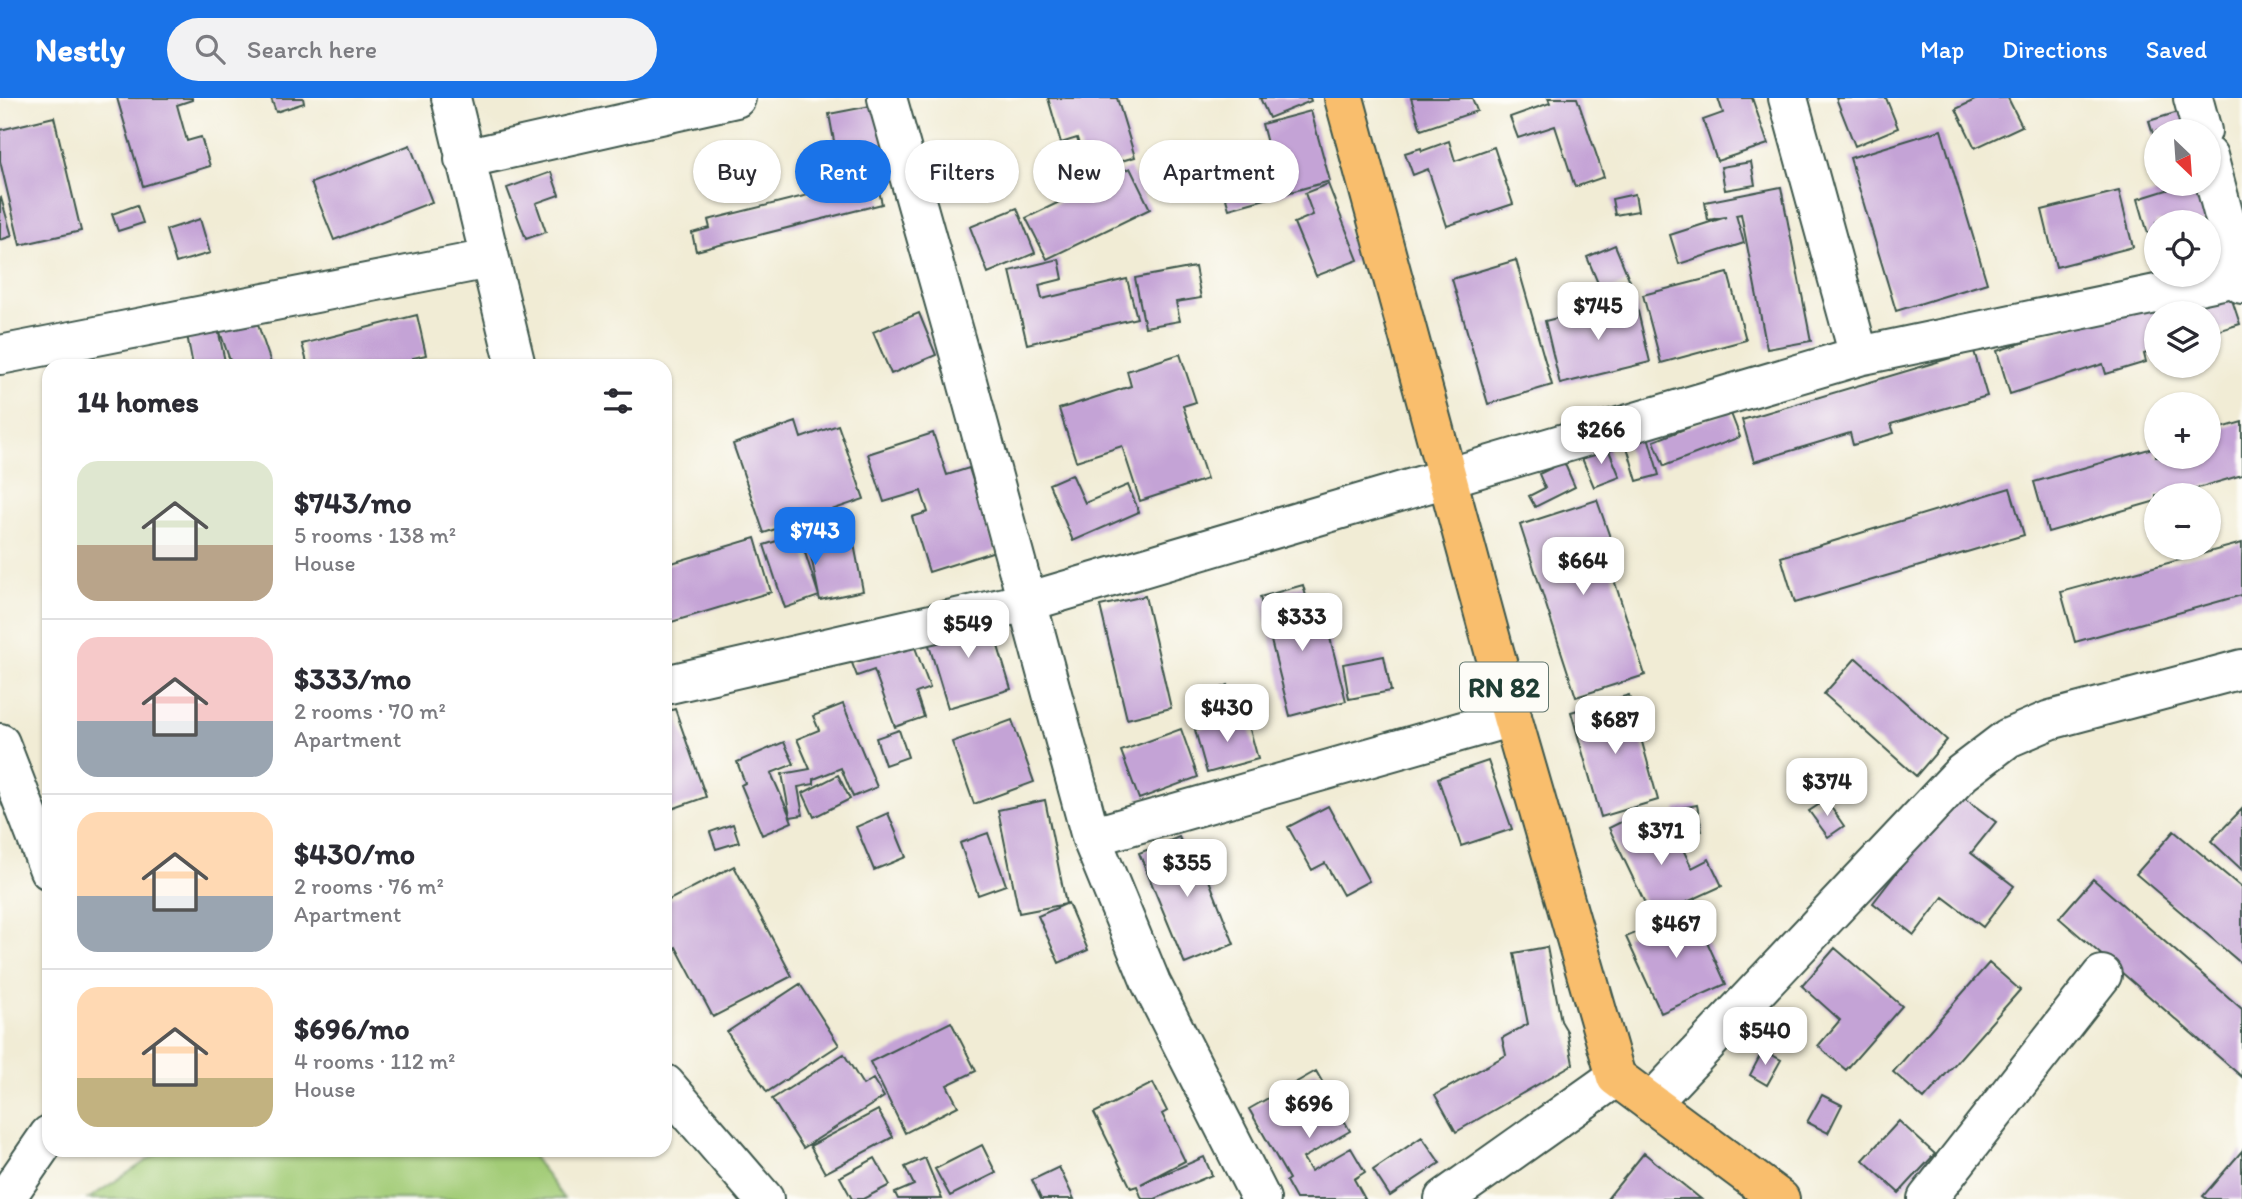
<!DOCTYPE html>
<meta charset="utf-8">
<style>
:root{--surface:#fff;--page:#f2f2f3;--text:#2b2b33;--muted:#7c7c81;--line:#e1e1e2;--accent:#1a73e8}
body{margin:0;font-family:Itim,sans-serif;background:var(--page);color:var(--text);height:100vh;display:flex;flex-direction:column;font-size:26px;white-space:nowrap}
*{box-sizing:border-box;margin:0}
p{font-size:23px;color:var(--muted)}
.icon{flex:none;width:38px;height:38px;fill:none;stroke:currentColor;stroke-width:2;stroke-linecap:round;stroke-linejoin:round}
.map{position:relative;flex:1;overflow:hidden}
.drawer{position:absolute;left:42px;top:261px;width:630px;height:798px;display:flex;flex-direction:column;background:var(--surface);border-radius:21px;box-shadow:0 2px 5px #0004}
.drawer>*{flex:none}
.guide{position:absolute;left:693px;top:42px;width:665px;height:63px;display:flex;gap:14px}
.needle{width:46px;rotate:155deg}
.tools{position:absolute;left:2144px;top:21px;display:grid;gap:14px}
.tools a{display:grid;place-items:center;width:77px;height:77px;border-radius:50%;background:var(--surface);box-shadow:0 2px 5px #0004;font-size:35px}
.price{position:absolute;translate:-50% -60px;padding:0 16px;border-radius:14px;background:#fff;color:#222;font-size:23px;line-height:46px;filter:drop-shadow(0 2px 4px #0008)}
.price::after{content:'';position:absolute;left:50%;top:42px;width:21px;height:16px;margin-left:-10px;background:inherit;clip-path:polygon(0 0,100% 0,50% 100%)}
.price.active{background:var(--accent);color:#fff}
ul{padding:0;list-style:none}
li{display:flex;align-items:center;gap:21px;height:175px;padding:0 35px}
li+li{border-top:2px solid var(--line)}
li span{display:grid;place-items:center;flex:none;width:196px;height:140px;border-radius:21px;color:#555}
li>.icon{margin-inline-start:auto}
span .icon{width:84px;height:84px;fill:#fffc;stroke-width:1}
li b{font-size:30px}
h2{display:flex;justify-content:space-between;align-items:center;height:84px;padding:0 35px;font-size:30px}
.pill{padding:0 24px;border-radius:32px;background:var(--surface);box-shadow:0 2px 5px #0004;font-size:24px;line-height:63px}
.pill.active{background:var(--accent);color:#fff}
header{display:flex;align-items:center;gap:42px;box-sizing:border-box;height:98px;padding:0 35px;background:var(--accent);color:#fff}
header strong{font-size:33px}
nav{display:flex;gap:38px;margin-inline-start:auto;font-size:24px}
.search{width:490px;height:63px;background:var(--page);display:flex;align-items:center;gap:18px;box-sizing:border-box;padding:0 24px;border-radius:38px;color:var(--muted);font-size:26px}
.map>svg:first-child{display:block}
.green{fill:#a3cc77;stroke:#618456;stroke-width:2}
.building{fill:#c4a3d6}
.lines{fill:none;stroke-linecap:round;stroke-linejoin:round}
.street-casing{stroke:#3e574c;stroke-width:42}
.primary-casing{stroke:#3e574c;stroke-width:42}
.street{stroke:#fff;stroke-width:38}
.primary{stroke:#f9be6d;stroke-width:38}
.labels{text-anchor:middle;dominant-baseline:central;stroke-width:5;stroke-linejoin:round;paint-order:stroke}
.shield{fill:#fdfcf7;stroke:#62766e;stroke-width:2}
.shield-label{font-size:28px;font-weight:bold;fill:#1f3d34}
</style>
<header>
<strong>Nestly</strong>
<div class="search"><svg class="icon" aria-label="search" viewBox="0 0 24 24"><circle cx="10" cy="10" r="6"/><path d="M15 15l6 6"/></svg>Search here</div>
<nav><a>Map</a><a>Directions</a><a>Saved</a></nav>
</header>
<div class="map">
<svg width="2242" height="1101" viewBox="0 0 2242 1101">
<rect width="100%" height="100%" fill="#fdfcf7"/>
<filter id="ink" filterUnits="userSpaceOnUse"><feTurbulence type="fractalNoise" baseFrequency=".0143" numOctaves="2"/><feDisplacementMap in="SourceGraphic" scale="14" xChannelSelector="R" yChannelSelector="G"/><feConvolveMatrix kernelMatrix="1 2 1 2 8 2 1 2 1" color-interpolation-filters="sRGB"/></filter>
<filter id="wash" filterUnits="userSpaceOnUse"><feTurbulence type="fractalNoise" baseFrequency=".00686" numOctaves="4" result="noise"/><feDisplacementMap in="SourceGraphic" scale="28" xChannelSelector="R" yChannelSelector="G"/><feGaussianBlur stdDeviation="1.57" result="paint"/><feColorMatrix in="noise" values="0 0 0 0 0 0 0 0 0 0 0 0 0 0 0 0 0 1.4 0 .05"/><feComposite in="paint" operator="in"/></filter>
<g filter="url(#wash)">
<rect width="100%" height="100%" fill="#f1ecd5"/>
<path class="green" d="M163 1052H528L564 1101H88Z"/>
<g id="blocks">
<path class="building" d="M117 0H192V2L177 7 187 43 201 39 210 68 143 88Z
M271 0H303L304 5 276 14Z
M1048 0H1117L1135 59 1087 73 1077 40 1061 45Z
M1260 0H1310L1311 3 1269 20Z
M1411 0H1472L1477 13 1421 32Z
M1548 0H1577L1604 79 1575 89 1555 28 1518 40 1510 19 1550 5Z
M1718 0H1752L1768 46 1717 63 1703 22 1723 15Z
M1836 0H1886L1898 30 1855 48Z
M1979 0H2008L2022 28 1975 50 1956 11Z
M881 6 890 54 838 65 829 16Z
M2188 11 2195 33H2156L2155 42 2149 23Z
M1311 13 1330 83 1229 111 1215 63 1231 57 1238 78 1273 69 1262 26Z
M54 19 81 133 20 147 0 63V32Z
M1941 32 1987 185 1896 213 1850 60Z
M1449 43 1455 63 1494 49 1513 106 1447 128 1428 71 1413 77 1405 55 1421 50 1422 53Z
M410 47 432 104 334 142 311 85Z
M1751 64 1755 87 1725 92 1721 69Z
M1130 70 1150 111 1047 161 1026 120Z
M551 74 559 97 536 105 546 134 526 141 507 90Z
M876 80 882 106 696 153 692 135 710 130 708 122Z
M1328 86 1358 162 1316 178 1294 125 1313 117 1305 95Z
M2169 86H2208V124H2156V145L2151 146 2138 101 2170 91Z
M1781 89 1811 243 1767 251 1741 116 1736 117 1744 145 1679 166 1670 137 1726 119 1708 122 1705 104Z
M2119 93 2133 149 2056 169 2042 112Z
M1635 96 1638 113 1615 117 1612 101Z
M1 100 12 138 0 142V101Z
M137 107 143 125 118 133 112 116Z
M1017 110 1035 155 988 175 970 129Z
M200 121 210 155 176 165 166 132Z
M1615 147 1630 183 1602 195 1587 159Z
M1059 161 1063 181 1039 187 1042 201 1127 181 1137 220 1027 246 1010 173Z
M1516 162 1552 287 1488 306 1452 181Z
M1195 169 1201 200 1176 204 1180 223 1145 229 1135 180Z
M1728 175 1746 242 1661 265 1643 197Z
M2225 181 2240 226 2208 236V215H2156V252L2144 256 2146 264 2106 276 2103 266 2010 296 1997 253Z
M1635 201 1650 264 1560 286 1545 223Z
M919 215 936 257 891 276 873 234Z
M417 217 426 257 413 260 415 268H308L302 246Z
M255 218 272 268H232L219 231Z
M218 231 226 268H193L187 237Z
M1974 253 1987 298 1891 326 1894 335 1853 347 1850 335 1754 364 1742 322Z
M1180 256 1196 304 1183 308 1207 381 1140 403 1122 348 1076 363 1059 311 1131 288 1127 273Z
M1730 313 1740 339 1664 368 1654 343Z
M796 324 801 340 838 327 864 401 764 435 733 346Z
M2242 324V377L2174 397H2156V403L2048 434 2034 384 2156 349V359H2208V334Z
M933 335 947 377 969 370 995 453 929 474 912 419 928 414 921 393 884 404 868 356Z
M1647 335 1659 377 1637 383 1625 342Z
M1607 348 1620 379 1594 389 1581 358Z
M1564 364 1575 389 1535 409 1529 398 1545 390 1539 376Z
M1072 376 1085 405 1128 387 1139 414 1073 443 1049 386Z
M2010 390 2024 437 1795 505 1781 459Z
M1597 402 1613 448 1604 451 1645 577 1576 599 1520 427Z
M851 430 863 493 820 502 819 498 785 510 764 447 799 436 819 498 807 438Z
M755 440 771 494 665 526V467Z
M2242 445V497L2075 544 2061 494Z
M1303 487 1316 535 1328 532 1346 603 1290 618 1260 499Z
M1145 498 1171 610 1127 621 1100 508Z
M988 515 1011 591 948 610 925 534Z
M913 544 930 590 916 595 924 619 895 629 874 572 857 578 852 565Z
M1384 558 1391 593 1349 601 1343 566Z
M1856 560 1947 642 1916 678 1824 596Z
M1228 587 1239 614 1218 623 1207 596Z
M1629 597 1658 702 1601 719 1571 614Z
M843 606 877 689 853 699 841 670 814 681V686L798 689 803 717 790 719 792 724 762 737 741 687 745 685 737 664 784 644 794 666 771 675 790 718 782 676 810 671 797 641 819 632 813 618Z
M675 611 706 699 666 713 665 614Z
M1246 617 1258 661 1207 675 1195 632Z
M1012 622 1034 684 974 706 952 644Z
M1181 631 1198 679 1139 701 1121 653Z
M899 632 908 659 885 667 876 640Z
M1488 663 1512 731 1461 748 1438 680Z
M838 677 850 701 814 719 803 695Z
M1958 695 1996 724 1971 755 2014 788 1983 829 1943 799 1914 837 1873 805Z
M1045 702 1066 806 1019 815 998 712Z
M1826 702 1844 728 1828 739 1809 713Z
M1697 707 1702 733 1681 737 1676 711Z
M1328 708 1369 783 1343 797 1325 765 1312 772 1288 729Z
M2242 711V772L2211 743Z
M1641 714 1655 744 1675 735 1692 770 1709 761 1722 788 1652 820 1609 730Z
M888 715 906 759 874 772 856 729Z
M733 726 739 744 716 751 710 734Z
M2174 733 2242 790V866L2136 776Z
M988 735 1006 787 978 797 960 745Z
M1179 739 1186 755 1201 749 1212 775 1207 777 1234 846 1185 866 1139 755Z
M734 768 792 878 713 919 676 849 665 855V804Z
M2093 781 2242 911V979L2059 820Z
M1068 805 1088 852 1059 865 1038 818Z
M1692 810 1726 886 1661 915 1626 839Z
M1547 849 1561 923 1567 933 1573 966 1456 1034 1435 997 1506 957 1502 940 1528 926 1514 855Z
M1835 850 1902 908 1846 972 1818 948 1840 922 1802 888Z
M1989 865 2020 892 1924 1001 1893 974Z
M800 886 839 947 767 994 727 934Z
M951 924 976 973 947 987 958 1008 905 1035 870 964Z
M1763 952 1781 962 1767 987 1750 977Z
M844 956 863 987 873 981 884 999 803 1050 772 1001Z
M1316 973 1350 1033 1303 1060 1311 1073 1351 1050 1365 1074 1354 1081 1365 1101H1296L1286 1083 1289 1081 1249 1011Z
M1153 985 1167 1013 1162 1016 1185 1063 1141 1086 1204 1059 1212 1077 1155 1101H1142L1137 1088 1131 1090 1094 1015Z
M1822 997 1842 1007 1828 1035 1807 1024Z
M878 1012 893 1039 825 1075 810 1048Z
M1899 1023 1935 1056 1899 1095 1863 1062Z
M1422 1039 1440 1065 1390 1098 1373 1072Z
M982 1047 996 1075 950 1098 935 1071Z
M2242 1053V1101H2207L2203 1098Z
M1644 1055 1701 1101H1607Z
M875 1060 890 1087 863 1101H852L840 1079Z
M925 1060 942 1101H898L895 1095 914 1087 905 1069Z
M1059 1069 1074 1101H1041L1032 1082Z"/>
</g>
</g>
<g filter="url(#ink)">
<use href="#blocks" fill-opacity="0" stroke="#3e574c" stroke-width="2"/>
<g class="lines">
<defs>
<path id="street" d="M451 0 516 268
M887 0 965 276 1091 739 1151 885 1261 1101
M1788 0 1859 258
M2193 0 2202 33
M2208 58 2242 186
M464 61 736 0
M0 257 489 161
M665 587 1027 504 1859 258 2242 178
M0 645 49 772
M1091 739 1512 619
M665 986 764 1101
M1651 1005 1962 675 2008 640 2050 622 2242 571
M5 1101 49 1037
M1444 1101 1616 979
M1927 1101 2102 877"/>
<path id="primary" d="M1344 0 1512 619 1616 979 1780 1101"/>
</defs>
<use href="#street" class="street-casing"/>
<use href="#primary" class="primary-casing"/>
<use href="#street" class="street"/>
<use href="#primary" class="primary"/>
</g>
</g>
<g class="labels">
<rect class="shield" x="1460" y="564.5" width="88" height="49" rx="5"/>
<g class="shield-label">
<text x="1504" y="589">RN 82</text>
</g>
</g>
</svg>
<div class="tools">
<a><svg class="needle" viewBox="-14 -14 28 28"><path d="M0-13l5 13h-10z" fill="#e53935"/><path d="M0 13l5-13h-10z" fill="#7c7c81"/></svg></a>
<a><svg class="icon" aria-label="locate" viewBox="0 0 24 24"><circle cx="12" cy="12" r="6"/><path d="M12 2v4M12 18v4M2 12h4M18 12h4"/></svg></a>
<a><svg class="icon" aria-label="layers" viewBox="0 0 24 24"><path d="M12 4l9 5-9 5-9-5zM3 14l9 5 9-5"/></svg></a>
<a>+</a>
<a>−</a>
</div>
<b class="price" style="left:1598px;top:244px">$745</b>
<b class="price" style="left:1601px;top:368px">$266</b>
<b class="price active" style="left:815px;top:469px">$743</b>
<b class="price" style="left:1583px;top:499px">$664</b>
<b class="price" style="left:1302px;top:555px">$333</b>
<b class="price" style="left:968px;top:562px">$549</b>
<b class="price" style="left:1227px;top:646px">$430</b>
<b class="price" style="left:1615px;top:658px">$687</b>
<b class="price" style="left:1827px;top:720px">$374</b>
<b class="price" style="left:1661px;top:769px">$371</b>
<b class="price" style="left:1187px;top:801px">$355</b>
<b class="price" style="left:1676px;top:862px">$467</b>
<b class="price" style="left:1765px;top:969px">$540</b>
<b class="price" style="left:1309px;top:1042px">$696</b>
<div class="guide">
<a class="pill">Buy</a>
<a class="pill active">Rent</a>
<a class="pill">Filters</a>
<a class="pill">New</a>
<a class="pill">Apartment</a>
</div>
<section class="drawer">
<h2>14 homes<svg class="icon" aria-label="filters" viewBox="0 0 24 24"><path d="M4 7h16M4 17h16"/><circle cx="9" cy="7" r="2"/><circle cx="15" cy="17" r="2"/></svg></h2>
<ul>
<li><span style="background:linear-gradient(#dfe7d0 60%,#b9a48a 0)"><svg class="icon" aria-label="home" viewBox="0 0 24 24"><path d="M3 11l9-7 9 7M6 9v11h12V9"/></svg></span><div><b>$743/mo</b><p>5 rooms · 138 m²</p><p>House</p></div></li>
<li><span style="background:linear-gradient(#f6c9c9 60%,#9aa5b1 0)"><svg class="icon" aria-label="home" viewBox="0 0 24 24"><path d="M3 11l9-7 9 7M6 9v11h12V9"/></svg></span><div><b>$333/mo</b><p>2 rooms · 70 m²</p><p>Apartment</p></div></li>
<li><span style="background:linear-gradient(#ffd9b3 60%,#9aa5b1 0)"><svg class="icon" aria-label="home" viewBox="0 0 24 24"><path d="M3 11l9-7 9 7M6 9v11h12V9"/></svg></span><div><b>$430/mo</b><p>2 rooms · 76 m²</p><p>Apartment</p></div></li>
<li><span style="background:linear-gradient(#ffd9b3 65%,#c2b280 0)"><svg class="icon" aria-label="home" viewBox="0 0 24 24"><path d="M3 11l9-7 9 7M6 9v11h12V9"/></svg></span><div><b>$696/mo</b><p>4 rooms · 112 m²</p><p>House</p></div></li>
</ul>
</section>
</div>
